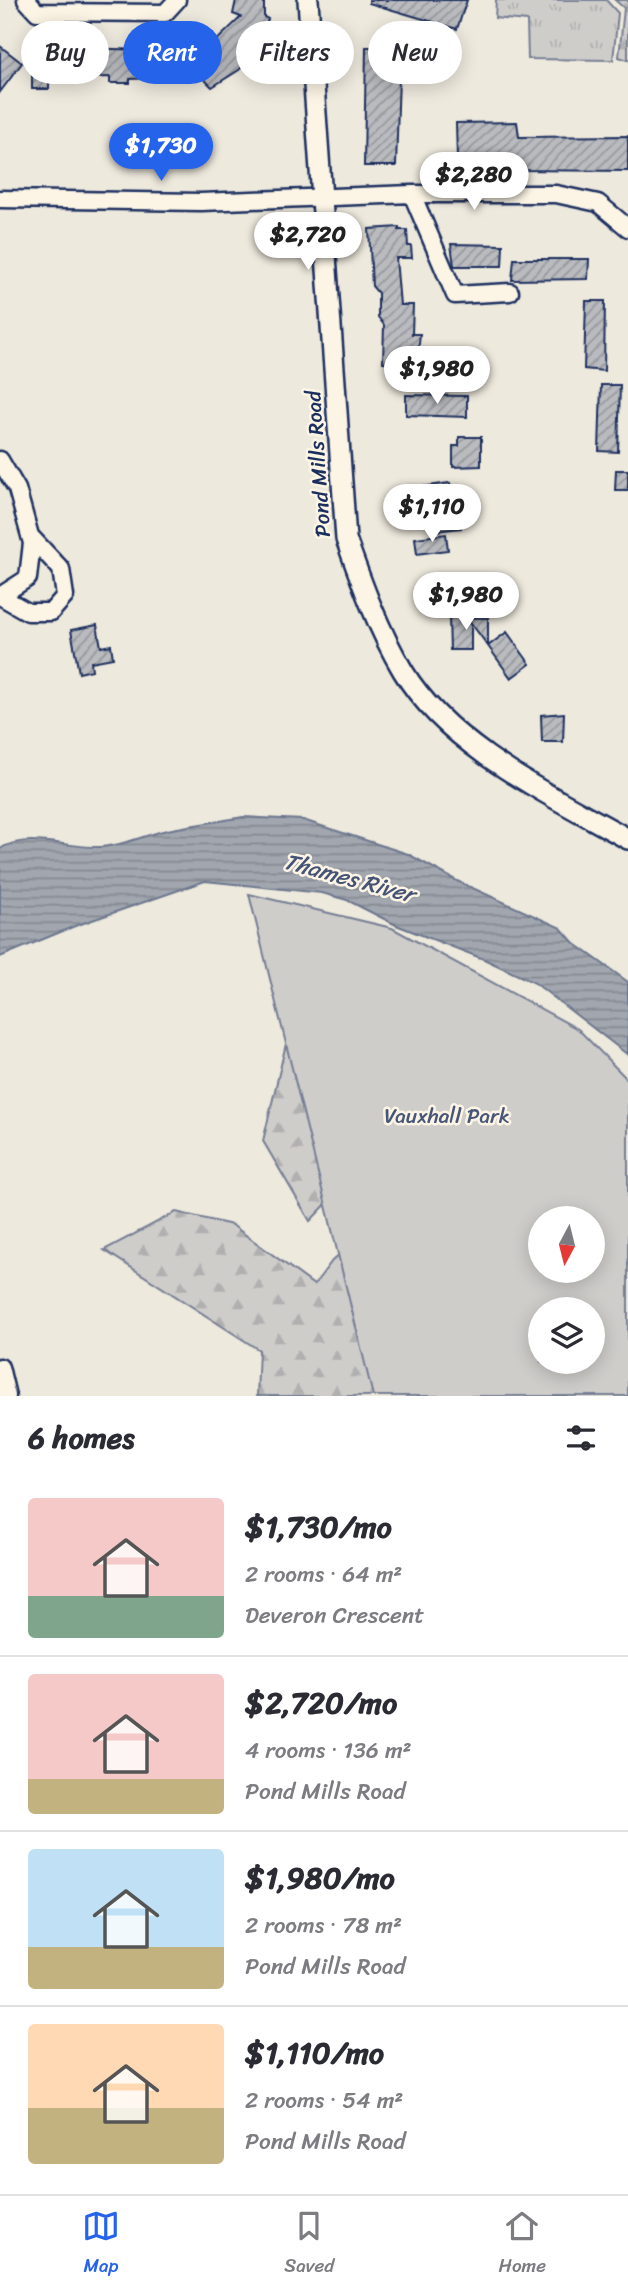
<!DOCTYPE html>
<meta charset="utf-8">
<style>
:root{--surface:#fff;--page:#f7f7f7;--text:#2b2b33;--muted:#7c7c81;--line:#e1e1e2;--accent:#2563eb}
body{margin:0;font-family:Sriracha,sans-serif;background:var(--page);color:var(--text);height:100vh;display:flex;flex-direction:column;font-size:26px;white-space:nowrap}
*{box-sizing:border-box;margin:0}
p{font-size:23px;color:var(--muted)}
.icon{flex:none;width:38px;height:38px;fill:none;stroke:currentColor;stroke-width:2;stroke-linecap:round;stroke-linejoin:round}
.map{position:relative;height:1396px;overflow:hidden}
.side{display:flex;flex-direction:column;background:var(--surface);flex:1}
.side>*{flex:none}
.banner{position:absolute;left:21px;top:21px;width:586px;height:63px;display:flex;gap:14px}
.needle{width:46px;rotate:187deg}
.tools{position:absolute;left:528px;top:1206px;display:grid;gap:14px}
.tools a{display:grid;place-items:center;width:77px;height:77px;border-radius:50%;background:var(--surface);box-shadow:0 4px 18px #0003;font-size:35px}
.price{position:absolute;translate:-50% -60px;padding:0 16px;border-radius:24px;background:#fff;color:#222;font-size:23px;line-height:46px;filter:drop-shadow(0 2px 4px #0008)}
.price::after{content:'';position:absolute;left:50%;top:42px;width:21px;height:16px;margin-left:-10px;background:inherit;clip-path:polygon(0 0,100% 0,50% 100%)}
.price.active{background:var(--accent);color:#fff}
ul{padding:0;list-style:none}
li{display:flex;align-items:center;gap:21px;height:175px;padding:0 28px}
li+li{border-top:2px solid var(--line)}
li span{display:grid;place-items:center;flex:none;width:196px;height:140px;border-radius:7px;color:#555}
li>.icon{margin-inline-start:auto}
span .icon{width:84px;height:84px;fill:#fffc;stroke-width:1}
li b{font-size:30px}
h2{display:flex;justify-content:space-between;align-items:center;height:84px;padding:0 28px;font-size:30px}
.tag{padding:0 24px;border-radius:32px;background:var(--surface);box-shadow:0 4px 18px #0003;font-size:24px;line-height:63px}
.tag.active{background:var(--accent);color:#fff}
.tabs{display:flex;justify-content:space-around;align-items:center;height:98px;border-top:2px solid var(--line);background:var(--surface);font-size:19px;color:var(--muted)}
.tabs a{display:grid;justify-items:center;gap:4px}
.tabs .active{color:var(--accent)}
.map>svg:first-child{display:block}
.grass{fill:url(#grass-tufts);stroke:#757e94;stroke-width:2}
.forest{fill:url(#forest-firs);stroke:#757e94;stroke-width:2;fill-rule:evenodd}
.green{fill:#cfcdca;stroke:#757e94;stroke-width:2;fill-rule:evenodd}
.water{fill:url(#water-rules);stroke:#6c778f;stroke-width:2}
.building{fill:url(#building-hatch);stroke:#1b2f5e;stroke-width:2}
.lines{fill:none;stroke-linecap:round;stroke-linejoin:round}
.minor-casing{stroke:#1b2f5e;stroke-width:21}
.major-casing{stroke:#1b2f5e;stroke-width:24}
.minor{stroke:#fcf5e5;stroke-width:16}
.major{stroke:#fcf5e5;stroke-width:19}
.labels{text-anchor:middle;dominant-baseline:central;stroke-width:5;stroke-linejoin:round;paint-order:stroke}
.street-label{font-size:21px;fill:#1b2f5e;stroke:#fcf5e5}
.park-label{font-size:21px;fill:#485679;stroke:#fcf5e5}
.water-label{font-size:23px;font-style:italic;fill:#445376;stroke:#fcf5e5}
</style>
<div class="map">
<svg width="628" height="1396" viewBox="0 0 628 1396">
<defs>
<pattern id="grass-tufts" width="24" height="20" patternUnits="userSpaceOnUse" patternTransform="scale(1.75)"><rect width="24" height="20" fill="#cfcdca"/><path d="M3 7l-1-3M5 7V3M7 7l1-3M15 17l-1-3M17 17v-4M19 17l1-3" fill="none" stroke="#b1b0b0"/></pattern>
<pattern id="forest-firs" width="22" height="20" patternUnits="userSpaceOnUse" patternTransform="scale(1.75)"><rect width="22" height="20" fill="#cfcdca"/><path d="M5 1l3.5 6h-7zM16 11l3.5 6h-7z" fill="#b1b0b0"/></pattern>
<pattern id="water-rules" width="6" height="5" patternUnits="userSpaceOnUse" patternTransform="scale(1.75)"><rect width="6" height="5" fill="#a2a7af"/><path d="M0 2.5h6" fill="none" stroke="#838892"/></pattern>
<pattern id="building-hatch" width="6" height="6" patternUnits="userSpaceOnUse" patternTransform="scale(1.75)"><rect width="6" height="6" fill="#babbbe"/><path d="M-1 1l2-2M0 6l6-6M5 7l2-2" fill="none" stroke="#96989e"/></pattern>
</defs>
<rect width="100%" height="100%" fill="#eee9dd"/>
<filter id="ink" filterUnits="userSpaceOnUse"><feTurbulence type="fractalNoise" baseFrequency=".0143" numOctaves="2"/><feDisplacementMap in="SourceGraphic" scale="14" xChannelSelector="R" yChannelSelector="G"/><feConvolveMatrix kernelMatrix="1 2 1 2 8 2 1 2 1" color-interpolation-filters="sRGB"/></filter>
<g filter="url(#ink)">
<path class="grass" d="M496 0H606L618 13 613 60 528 59 527 21 495 18Z"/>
<path class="forest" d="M615 0H628V60L619 57 624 8Z
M290 1027 624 1166 628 1369 531 1396H257L259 1350 104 1250 176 1212 232 1225 314 1285 332 1261 376 1221 354 1175 310 1221 263 1141ZM541 1218H593V1270H541ZM541 1309H593V1362H541Z"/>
<path class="green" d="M249 894 392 928 578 1029 628 1080V1396H373ZM541 1218H593V1270H541ZM541 1309H593V1362H541Z"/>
<path class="water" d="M243 817 303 820 408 854 457 881 561 928 574 943 628 982V1055L535 983 486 960 396 925 347 900 322 893 205 881 75 926 0 957V849C27 831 70 849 101 847 122 846 143 836 163 831 190 825 216 822 243 817Z"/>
<path class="building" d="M236 0H264V17L268 19 263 32 256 29 247 50 253 56 239 70 212 87 201 76 130 79V83H110V77L76 78 75 82 49 80V89H32V59H55V54L83 57V48L144 50V56L170 54 171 67 206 46 208 49 241 17 233 14Z
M369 0H467L457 29 369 3Z
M0 46 22 63 0 92Z
M366 47H400L396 166H364Z
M517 122 519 137 628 136V171L513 170V158H457L456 123Z
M399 227V230H407L408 246H411L412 258H396L400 305H413L412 334H420L417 363 383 362 384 325 378 317V293L372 286 369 229Z
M451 244 503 245 502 266H454Z
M514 259H589L588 279 512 280Z
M586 301H605L604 371 584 369Z
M601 385H620L618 452 599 451Z
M406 395 467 396V417L406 415Z
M459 437H481V466L453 467V446H459Z
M616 470H628V490H615Z
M450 483 454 514H459L461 528 435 531 431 502 423 503 421 487Z
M446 534 448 550 417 554 415 538Z
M449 617 488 618V646L471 623V650H450Z
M97 625 101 647 111 645 113 658 91 662 92 670 79 673 71 630Z
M507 632 530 664 511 678 488 646Z
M564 713 563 742H542L541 715Z"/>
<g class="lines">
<defs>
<path id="minor" d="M26 0 37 12 165 13 177 0
M412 194 455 295 510 292
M0 199 201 202 412 194H556L598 203 628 228
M0 460 17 489 32 543 28 578 0 596
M0 596 28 612H51L65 596 61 569 31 537
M0 1367 7 1396"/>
<path id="major" d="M308 0 346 539C362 584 378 629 403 671 449 748 552 796 628 839"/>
</defs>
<use href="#minor" class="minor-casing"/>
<use href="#major" class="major-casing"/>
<use href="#minor" class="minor"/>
<use href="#major" class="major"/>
</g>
</g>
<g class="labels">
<g class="street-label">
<text transform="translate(318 464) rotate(-94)">Pond Mills Road</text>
</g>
<g class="park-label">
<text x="447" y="1116">Vauxhall Park</text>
</g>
<g class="water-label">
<text transform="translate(349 878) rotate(15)">Thames River</text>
</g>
</g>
</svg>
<div class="tools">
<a><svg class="needle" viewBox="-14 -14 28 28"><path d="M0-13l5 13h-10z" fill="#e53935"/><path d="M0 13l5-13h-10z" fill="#7c7c81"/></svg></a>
<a><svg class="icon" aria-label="layers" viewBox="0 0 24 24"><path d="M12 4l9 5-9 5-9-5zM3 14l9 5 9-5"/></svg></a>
</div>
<b class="price active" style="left:161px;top:183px">$1,730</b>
<b class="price" style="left:474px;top:212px">$2,280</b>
<b class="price" style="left:308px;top:272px">$2,720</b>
<b class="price" style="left:437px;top:406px">$1,980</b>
<b class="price" style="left:432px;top:544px">$1,110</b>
<b class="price" style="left:466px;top:632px">$1,980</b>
<div class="banner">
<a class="tag">Buy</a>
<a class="tag active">Rent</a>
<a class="tag">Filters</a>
<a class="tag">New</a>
</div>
</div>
<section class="side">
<h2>6 homes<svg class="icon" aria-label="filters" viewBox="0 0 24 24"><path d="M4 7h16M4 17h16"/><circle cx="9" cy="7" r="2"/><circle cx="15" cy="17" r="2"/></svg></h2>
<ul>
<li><span style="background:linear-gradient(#f6c9c9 70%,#7fa58c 0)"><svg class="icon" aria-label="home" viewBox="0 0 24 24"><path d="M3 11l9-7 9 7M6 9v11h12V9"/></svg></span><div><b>$1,730/mo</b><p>2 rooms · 64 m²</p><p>Deveron Crescent</p></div></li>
<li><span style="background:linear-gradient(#f6c9c9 75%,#c2b280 0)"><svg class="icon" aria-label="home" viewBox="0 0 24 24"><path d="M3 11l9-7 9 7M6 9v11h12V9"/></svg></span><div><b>$2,720/mo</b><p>4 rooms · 136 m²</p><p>Pond Mills Road</p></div></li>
<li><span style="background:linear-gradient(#bfe0f5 70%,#c2b280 0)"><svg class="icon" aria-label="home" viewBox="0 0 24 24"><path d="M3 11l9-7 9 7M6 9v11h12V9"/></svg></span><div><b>$1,980/mo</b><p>2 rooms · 78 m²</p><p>Pond Mills Road</p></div></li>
<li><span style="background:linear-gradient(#ffd9b3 60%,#c2b280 0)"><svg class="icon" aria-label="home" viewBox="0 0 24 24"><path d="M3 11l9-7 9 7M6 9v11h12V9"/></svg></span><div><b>$1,110/mo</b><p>2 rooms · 54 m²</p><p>Pond Mills Road</p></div></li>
</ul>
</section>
<nav class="tabs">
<a class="active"><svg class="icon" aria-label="map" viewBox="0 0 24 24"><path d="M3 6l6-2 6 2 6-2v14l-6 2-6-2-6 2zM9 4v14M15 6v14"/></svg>Map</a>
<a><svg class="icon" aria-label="saved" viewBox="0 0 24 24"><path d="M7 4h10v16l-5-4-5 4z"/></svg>Saved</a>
<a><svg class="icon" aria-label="home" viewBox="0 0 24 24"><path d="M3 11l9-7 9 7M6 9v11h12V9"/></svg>Home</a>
</nav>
